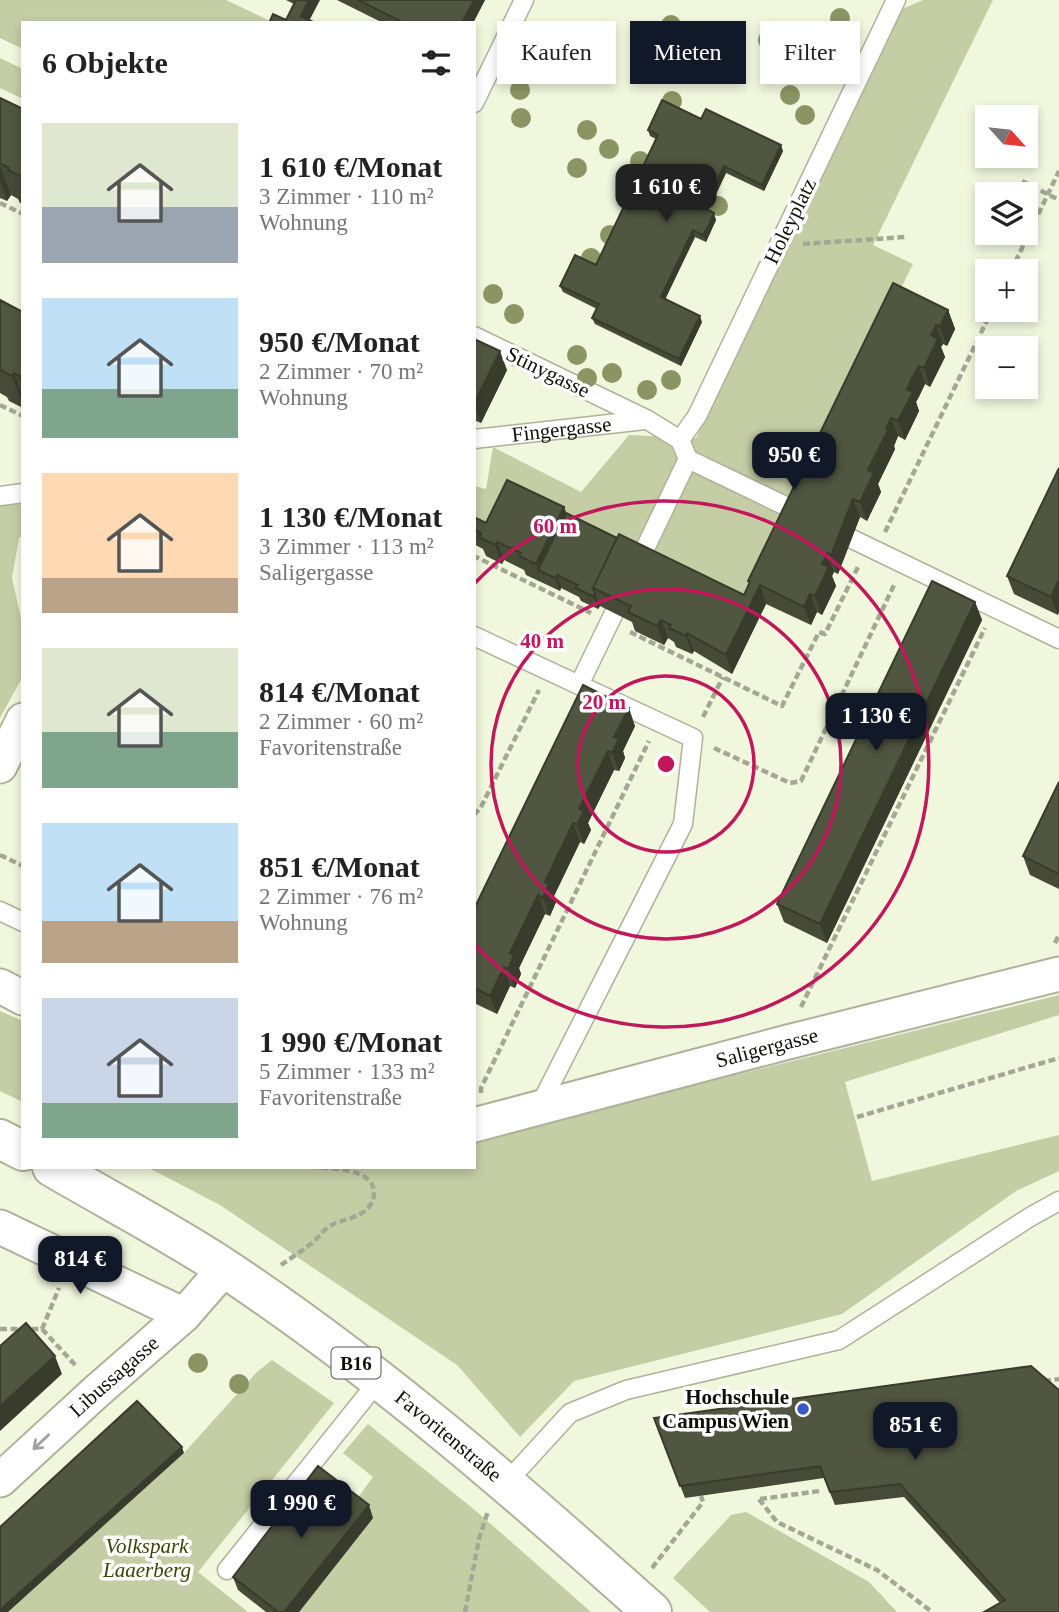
<!DOCTYPE html>
<html lang="de">
<meta charset="utf-8">
<style>
:root{--surface:#fff;--page:#f2f2f2;--text:#222;--muted:#767676;--accent:#111827}
body{margin:0;font-family:"Times New Roman",serif;background:var(--page);color:var(--text);height:100vh;display:flex;flex-direction:column;font-size:26px;white-space:nowrap}
*{box-sizing:border-box;margin:0}
p{font-size:23px;color:var(--muted)}
.icon{flex:none;width:38px;height:38px;fill:none;stroke:currentColor;stroke-width:2;stroke-linecap:round;stroke-linejoin:round}
.map{position:relative;flex:1;overflow:hidden}
.panel{position:absolute;left:21px;top:21px;width:455px;height:1148px;display:flex;flex-direction:column;background:var(--surface);border-radius:0px;box-shadow:0 4px 10px #0003}
.panel>*{flex:none}
.guide{position:absolute;left:497px;top:21px;width:457px;height:63px;display:flex;gap:14px}
.needle{width:46px;rotate:117deg}
.controls{position:absolute;left:975px;top:105px;display:grid;gap:14px}
.controls a{display:grid;place-items:center;width:63px;height:63px;border-radius:0px;background:var(--surface);box-shadow:0 4px 10px #0003;font-size:35px}
.price{position:absolute;translate:-50% -60px;padding:0 16px;border-radius:14px;background:var(--accent);color:#fff;font-size:23px;line-height:46px;filter:drop-shadow(0 2px 4px #0008)}
.price::after{content:'';position:absolute;left:50%;top:42px;width:21px;height:16px;margin-left:-10px;background:inherit;clip-path:polygon(0 0,100% 0,50% 100%)}
.price.on{background:#222;color:#fff}
ul{padding:0;list-style:none}
li{display:flex;align-items:center;gap:21px;height:175px;padding:0 21px}
li span{display:grid;place-items:center;flex:none;width:196px;height:140px;border-radius:0px;color:#555}
li>.icon{margin-inline-start:auto}
span .icon{width:84px;height:84px;fill:#fffc;stroke-width:1}
li b{font-size:30px}
h2{display:flex;justify-content:space-between;align-items:center;height:84px;padding:0 21px;font-size:30px}
.tag{padding:0 24px;border-radius:0px;background:var(--surface);box-shadow:0 4px 10px #0003;font-size:24px;line-height:63px}
.tag.on{background:var(--accent);color:#fff}
.map>svg:first-child{display:block}
.green{fill:#c4cda4}
.lines{fill:none;stroke-linecap:round;stroke-linejoin:round}
.lane-casing{stroke:#adb39a;stroke-width:21}
.street-casing{stroke:#adb39a;stroke-width:37}
.primary-casing{stroke:#adb39a;stroke-width:42}
.path{stroke:#a3a794;stroke-width:4.5;stroke-dasharray:7 3.5;stroke-linecap:butt}
.lane{stroke:#fff;stroke-width:18}
.street{stroke:#fff;stroke-width:33}
.primary{stroke:#fff;stroke-width:38}
.tree{fill:#8d9463}
.wall{fill:#464a37}
.shaded-wall{fill:#393c2d}
.building{fill:#515640;stroke:#393c2d;stroke-width:2}
.oneway{stroke:#9f9f9c}
.ring{fill:none;stroke:#c2185b;stroke-width:3.5}
.poi-dot{fill:#3959cb;stroke:#fff;stroke-width:2.5}
.labels{text-anchor:middle;dominant-baseline:central;stroke-width:7;stroke-linejoin:round;paint-order:stroke}
.shield{fill:#fff;stroke:#565852;stroke-width:2}
.shield-label{font-size:19px;font-weight:bold;fill:#0e1008}
.street-label{font-size:21px;fill:#0e1008;stroke:#fff}
.poi-label{font-size:21px;font-weight:bold;fill:#0e1008;stroke:#fff;text-anchor:end}
.park-label{font-size:21px;font-style:italic;fill:#3b4300;stroke:#fff}
.centre{fill:#c2185b;stroke:#fff;stroke-width:3.5}
.ring-label{font-size:21px;text-anchor:middle;font-weight:bold;fill:#c2185b;stroke:#fff;stroke-width:7;stroke-linejoin:round;paint-order:stroke}
</style>
<div class="map">
<svg width="1059" height="1612" viewBox="0 0 1059 1612">
<rect width="100%" height="100%" fill="#f1f7dd"/>
<path class="green" d="M0 0H226L268 20 267 23H23V49L0 38Z
M923 0H993L873 245 913 264 745 603 489 531 474 525V486L486 489 493 447 581 492 629 435 696 438 902 9Z
M0 58 23 69V99L0 88Z
M23 499V536L19 538 12 578 23 627V676L0 718V502Z
M1059 995V1015L845 1082 872 1181 1059 1135V1171L1016 1191 842 1314 574 1381 520 1437 457 1365 220 1205 147 1167H474V1140Z
M0 1011 23 1021V1102L0 1091Z
M272 1360 334 1403 198 1572 248 1612H7L184 1453 257 1372Z
M368 1424 476 1511 591 1612H299L373 1518 354 1503 373 1477 343 1453Z
M746 1512 869 1582 897 1612H710L673 1578 731 1515Z"/>
<g class="lines">
<defs>
<g id="lane">
<path d="M474 103 524 0"/>
<path d="M474 336 646 419 680 440 688 459 798 512"/>
<path id="s1" d="M474 439 645 420"/>
<path d="M680 440 697 416 896 0"/>
<path d="M0 496 23 493"/>
<path d="M852 539 1059 639"/>
<path d="M640 559 688 459"/>
<path d="M474 636 579 685 614 613"/>
<path d="M0 911 23 922"/>
<path d="M538 1109 683 824 693 738 579 685"/>
<path d="M506 1483 570 1413 626 1390 839 1340 1030 1217 1059 1201"/>
<path d="M227 1570 379 1380"/>
</g>
<g id="street">
<path d="M0 766 23 720"/>
<path d="M0 986 23 998"/>
<path id="s2" d="M474 1125 784 1043 1059 974"/>
<path d="M0 1227 184 1315"/>
<path id="s3" d="M0 1480 97 1391 184 1315 225 1268"/>
</g>
<g id="primary">
<path d="M0 1139 23 1151"/>
<path id="s4" d="M52 1167C110 1201 170 1232 226 1269 378 1370 517 1491 652 1612"/>
</g>
</defs>
<use href="#lane" class="lane-casing"/>
<use href="#street" class="street-casing"/>
<use href="#primary" class="primary-casing"/>
<path class="path" d="M1022 181 1059 200
M0 203 23 214
M803 244 905 237
M1011 271 1059 171
M0 405 23 416
M885 532 992 310
M474 560 476 557 591 613
M630 632 782 706 819 632 825 634 859 565
M703 717 723 677
M714 748 790 783 801 781 895 583
M474 815 481 807 539 690
M0 855 23 866
M1055 943 1059 935
M801 1007 985 628
M481 1093V1088L649 741
M857 1117 1059 1058
M281 1265C291 1258 302 1251 312 1243 318 1238 322 1232 328 1227 340 1219 357 1219 367 1209 371 1205 374 1200 374 1194 375 1168 333 1169 315 1167
M0 1329H42L77 1367
M42 1329 59 1288
M1044 1381 1059 1379
M759 1499 777 1522 877 1570 932 1612
M760 1499 820 1491
M652 1568 703 1502 701 1496
M465 1612 479 1539 488 1511"/>
<use href="#lane" class="lane"/>
<use href="#street" class="street"/>
<use href="#primary" class="primary"/>
</g>
<g class="tree">
<circle cx="840" cy="18" r="10"/>
<circle cx="671" cy="25" r="10"/>
<circle cx="822" cy="34" r="10"/>
<circle cx="768" cy="40" r="10"/>
<circle cx="563" cy="45" r="10"/>
<circle cx="793" cy="48" r="10"/>
<circle cx="817" cy="62" r="10"/>
<circle cx="520" cy="90" r="10"/>
<circle cx="790" cy="95" r="10"/>
<circle cx="672" cy="101" r="10"/>
<circle cx="805" cy="115" r="10"/>
<circle cx="521" cy="118" r="10"/>
<circle cx="587" cy="130" r="10"/>
<circle cx="609" cy="149" r="10"/>
<circle cx="640" cy="161" r="10"/>
<circle cx="577" cy="168" r="10"/>
<circle cx="718" cy="206" r="10"/>
<circle cx="610" cy="235" r="10"/>
<circle cx="591" cy="258" r="10"/>
<circle cx="493" cy="294" r="10"/>
<circle cx="514" cy="314" r="10"/>
<circle cx="577" cy="355" r="10"/>
<circle cx="612" cy="373" r="10"/>
<circle cx="587" cy="378" r="10"/>
<circle cx="671" cy="380" r="10"/>
<circle cx="647" cy="390" r="10"/>
<circle cx="198" cy="1363" r="10"/>
<circle cx="239" cy="1384" r="10"/>
</g>
<path class="wall" d="M286 0H320L286 20 294 4Z
M337 0H485L473 23H383Z
M0 98 23 109V204L20 203 18 199 11 195 7 201 0 198Z
M701 119 783 151 764 191 726 173 708 211 716 220 706 242 695 237 665 299 702 322 681 366 595 324 592 318 597 309 563 292 560 286 596 265 656 139 650 136 648 130Z
M893 283 948 310 955 329 947 346 943 344 941 347 945 357 930 387 925 384 919 397 916 402 919 411 905 440 898 436 894 446 895 449 878 484 881 492 867 521 860 517 838 574 834 572 832 576 836 586 822 615 817 612 811 625 766 604 732 674 694 651 692 654 676 647 674 642 668 638 664 645 635 631 632 622 600 606 598 609 581 601 579 597 561 588 560 591 526 575 524 570 504 560 502 564 486 556 483 549 474 544V517L486 523 564 507 566 513 617 538 744 595 749 584 748 581Z
M0 300 23 312V408L9 401 7 397 0 393Z
M474 339 507 370 481 423 474 420Z
M1059 468 1058 615 1014 594 1007 576Z
M975 602 982 620 827 943 784 922 777 904Z
M583 685 635 726 623 751 625 758 619 771 614 770 588 823 591 830 584 844 580 842 554 896 556 902 550 916 545 914 519 968 521 974 515 988 510 986 497 1014 474 1003V909Z
M1059 782V889L1030 875 1023 856Z
M1031 1366 1059 1612 1000 1603 904 1497 835 1505 824 1478 685 1498 654 1418Z
M373 1518 299 1612H266L238 1590 233 1577Z"/>
<path class="shaded-wall" d="M309 0H320L308 23 301 16Z
M474 0H485L473 23H462Z
M781 145 783 151 764 191 762 185Z
M0 166 11 195 7 201 0 181Z
M724 166 726 173 706 215 704 208Z
M714 213 716 220 706 242 703 235Z
M693 230 695 237 663 304 661 297Z
M948 310 955 329 947 346 940 327Z
M700 316 702 322 681 366 679 359Z
M936 325 943 344 941 347 945 357 930 387 924 368 931 335Z
M500 351 507 370 481 423 474 404Z
M919 366 925 384 916 402 919 411 905 440 898 421 907 390Z
M14 373 23 398V405L12 376Z
M891 418 898 436 894 446 895 449 878 484 881 492 867 521 860 502 868 470Z
M853 499 860 517 838 574 831 555Z
M564 507 571 526 538 570 536 564Z
M497 542 504 560 502 564 495 545Z
M827 553 834 572 832 576 836 586 822 615 815 596 822 564Z
M557 575 561 588 560 591 555 578Z
M1059 580V612L1058 615 1051 597Z
M760 585 766 604 732 674 726 655Z
M595 594 600 606 598 609 594 597Z
M810 594 817 612 811 625 804 607Z
M975 602 982 620 827 943 820 924Z
M661 620 668 638 664 645 657 626Z
M687 633 694 651 692 654 686 636Z
M629 708 635 726 623 751 625 758 619 771 612 753 614 737Z
M608 751 614 770 588 823 591 830 584 844 577 825 579 809Z
M573 823 580 842 554 896 556 902 550 916 543 898 545 882Z
M538 895 545 914 519 968 521 974 515 988 508 969 510 953Z
M504 967 510 986 497 1014 490 996Z
M55 1356 62 1374 0 1431V1406Z
M182 1447 184 1453 8 1612H0V1610Z
M369 1505 373 1518 299 1612H284Z"/>
<path class="building" d="M296 0H309L301 16 315 23H269L273 14 286 20Z
M358 0H474L462 23H404Z
M0 98 23 109V177L8 170 9 168 0 163Z
M662 100 701 119 706 109 781 145 762 185 724 166 704 208 714 213 709 225 703 235 693 230 661 297 700 316 679 359 592 318 599 304 560 286 575 255 596 265 658 135 648 130Z
M893 283 948 310 940 327 936 325 931 335 938 339 924 368 919 366 912 378 907 390 913 392 898 421 891 418 886 429 888 430 868 470 874 473 860 502 853 499 831 555 827 553 822 564 829 567 815 596 810 594 804 607 760 585 726 655 687 633 686 636 669 628 671 625 661 620 657 626 628 612 631 606 593 588 619 534 744 595 750 582 748 581Z
M0 300 23 312V378L14 373 12 376 0 370Z
M474 339 500 351 474 404Z
M1059 468V580L1051 597 1007 576Z
M507 480 564 507 536 564 519 556 521 553 515 550 497 542 495 545 479 537 481 533 474 529V517L486 523Z
M566 513 617 538 593 588 595 594 594 597 576 588 578 585 557 575 555 578 538 570Z
M932 581 975 602 820 924 777 904Z
M583 685 629 708 614 737 619 739 612 753 608 751 579 809 584 811 577 825 573 823 545 882 549 884 543 898 538 895 510 953 514 956 508 969 504 967 490 996 474 988V909Z
M1059 782V874L1023 856Z
M26 1323 55 1356 0 1406V1346Z
M1031 1366 1059 1390V1612H984L1005 1600 900 1484 830 1492 820 1466 680 1486 654 1418Z
M137 1401 182 1447 0 1610V1527Z
M318 1466 369 1505 284 1612H278L233 1577Z"/>
<defs><path id="oneway-shaft" d="M-6 0H5M1.5-3L5.5 0L1.5 3" fill="none" stroke-width="1.6" stroke-linecap="round" stroke-linejoin="round" transform="scale(1.75)"/></defs>
<use class="oneway" href="#oneway-shaft" transform="translate(41 1442) rotate(137)"/>
<g class="ring">
<circle cx="666" cy="764" r="88"/>
<circle cx="666" cy="764" r="175"/>
<path d="M475 583A263 263 0 1 1 475 945"/>
</g>
<circle class="poi-dot" cx="803" cy="1409" r="7"/>
<g class="labels">
<rect class="shield" x="331.5" y="1347.5" width="49" height="31" rx="5"/>
<g class="shield-label">
<text x="356" y="1363">B16</text>
</g>
<g class="street-label">
<text transform="translate(790 221) rotate(-64)">Holeyplatz</text>
<text transform="translate(548 372) rotate(26)">Stinygasse</text>
<text stroke="none"><textPath href="#s1" startOffset="88">Fingergasse</textPath></text>
<text stroke="none"><textPath href="#s2" startOffset="303">Saligergasse</textPath></text>
<text stroke="none"><textPath href="#s3" startOffset="154">Libussagasse</textPath></text>
<text stroke="none"><textPath href="#s4" startOffset="480">Favoritenstraße</textPath></text>
</g>
<g class="poi-label">
<text x="789" y="1397">Hochschule<tspan x="789" dy="24">Campus Wien</tspan></text>
</g>
<g class="park-label">
<text x="147" y="1546">Volkspark<tspan x="147" dy="24">Laaerberg</tspan></text>
</g>
</g>
<circle cx="666" cy="764" r="10" class="centre"/>
<g class="ring-label">
<text x="555" y="533">60 m</text>
<text x="542" y="648">40 m</text>
<text x="604" y="709">20 m</text>
</g>
</svg>
<div class="controls">
<a><svg class="needle" viewBox="-14 -14 28 28"><path d="M0-13l5 13h-10z" fill="#e53935"/><path d="M0 13l5-13h-10z" fill="#767676"/></svg></a>
<a><svg class="icon" aria-label="layers" viewBox="0 0 24 24"><path d="M12 4l9 5-9 5-9-5zM3 14l9 5 9-5"/></svg></a>
<a>+</a>
<a>−</a>
</div>
<b class="price on" style="left:666px;top:224px">1 610 €</b>
<b class="price" style="left:794px;top:492px">950 €</b>
<b class="price" style="left:876px;top:753px">1 130 €</b>
<b class="price" style="left:80px;top:1296px">814 €</b>
<b class="price" style="left:915px;top:1462px">851 €</b>
<b class="price" style="left:301px;top:1540px">1 990 €</b>
<div class="guide">
<a class="tag">Kaufen</a>
<a class="tag on">Mieten</a>
<a class="tag">Filter</a>
</div>
<section class="panel">
<h2>6 Objekte<svg class="icon" aria-label="filters" viewBox="0 0 24 24"><path d="M4 7h16M4 17h16"/><circle cx="9" cy="7" r="2"/><circle cx="15" cy="17" r="2"/></svg></h2>
<ul>
<li><span style="background:linear-gradient(#dfe7d0 60%,#9aa5b1 0)"><svg class="icon" aria-label="home" viewBox="0 0 24 24"><path d="M3 11l9-7 9 7M6 9v11h12V9"/></svg></span><div><b>1 610 €/Monat</b><p>3 Zimmer · 110 m²</p><p>Wohnung</p></div></li>
<li><span style="background:linear-gradient(#bfe0f5 65%,#7fa58c 0)"><svg class="icon" aria-label="home" viewBox="0 0 24 24"><path d="M3 11l9-7 9 7M6 9v11h12V9"/></svg></span><div><b>950 €/Monat</b><p>2 Zimmer · 70 m²</p><p>Wohnung</p></div></li>
<li><span style="background:linear-gradient(#ffd9b3 75%,#b9a48a 0)"><svg class="icon" aria-label="home" viewBox="0 0 24 24"><path d="M3 11l9-7 9 7M6 9v11h12V9"/></svg></span><div><b>1 130 €/Monat</b><p>3 Zimmer · 113 m²</p><p>Saligergasse</p></div></li>
<li><span style="background:linear-gradient(#dfe7d0 60%,#7fa58c 0)"><svg class="icon" aria-label="home" viewBox="0 0 24 24"><path d="M3 11l9-7 9 7M6 9v11h12V9"/></svg></span><div><b>814 €/Monat</b><p>2 Zimmer · 60 m²</p><p>Favoritenstraße</p></div></li>
<li><span style="background:linear-gradient(#bfe0f5 70%,#b9a48a 0)"><svg class="icon" aria-label="home" viewBox="0 0 24 24"><path d="M3 11l9-7 9 7M6 9v11h12V9"/></svg></span><div><b>851 €/Monat</b><p>2 Zimmer · 76 m²</p><p>Wohnung</p></div></li>
<li><span style="background:linear-gradient(#c9d6e8 75%,#7fa58c 0)"><svg class="icon" aria-label="home" viewBox="0 0 24 24"><path d="M3 11l9-7 9 7M6 9v11h12V9"/></svg></span><div><b>1 990 €/Monat</b><p>5 Zimmer · 133 m²</p><p>Favoritenstraße</p></div></li>
</ul>
</section>
</div>
